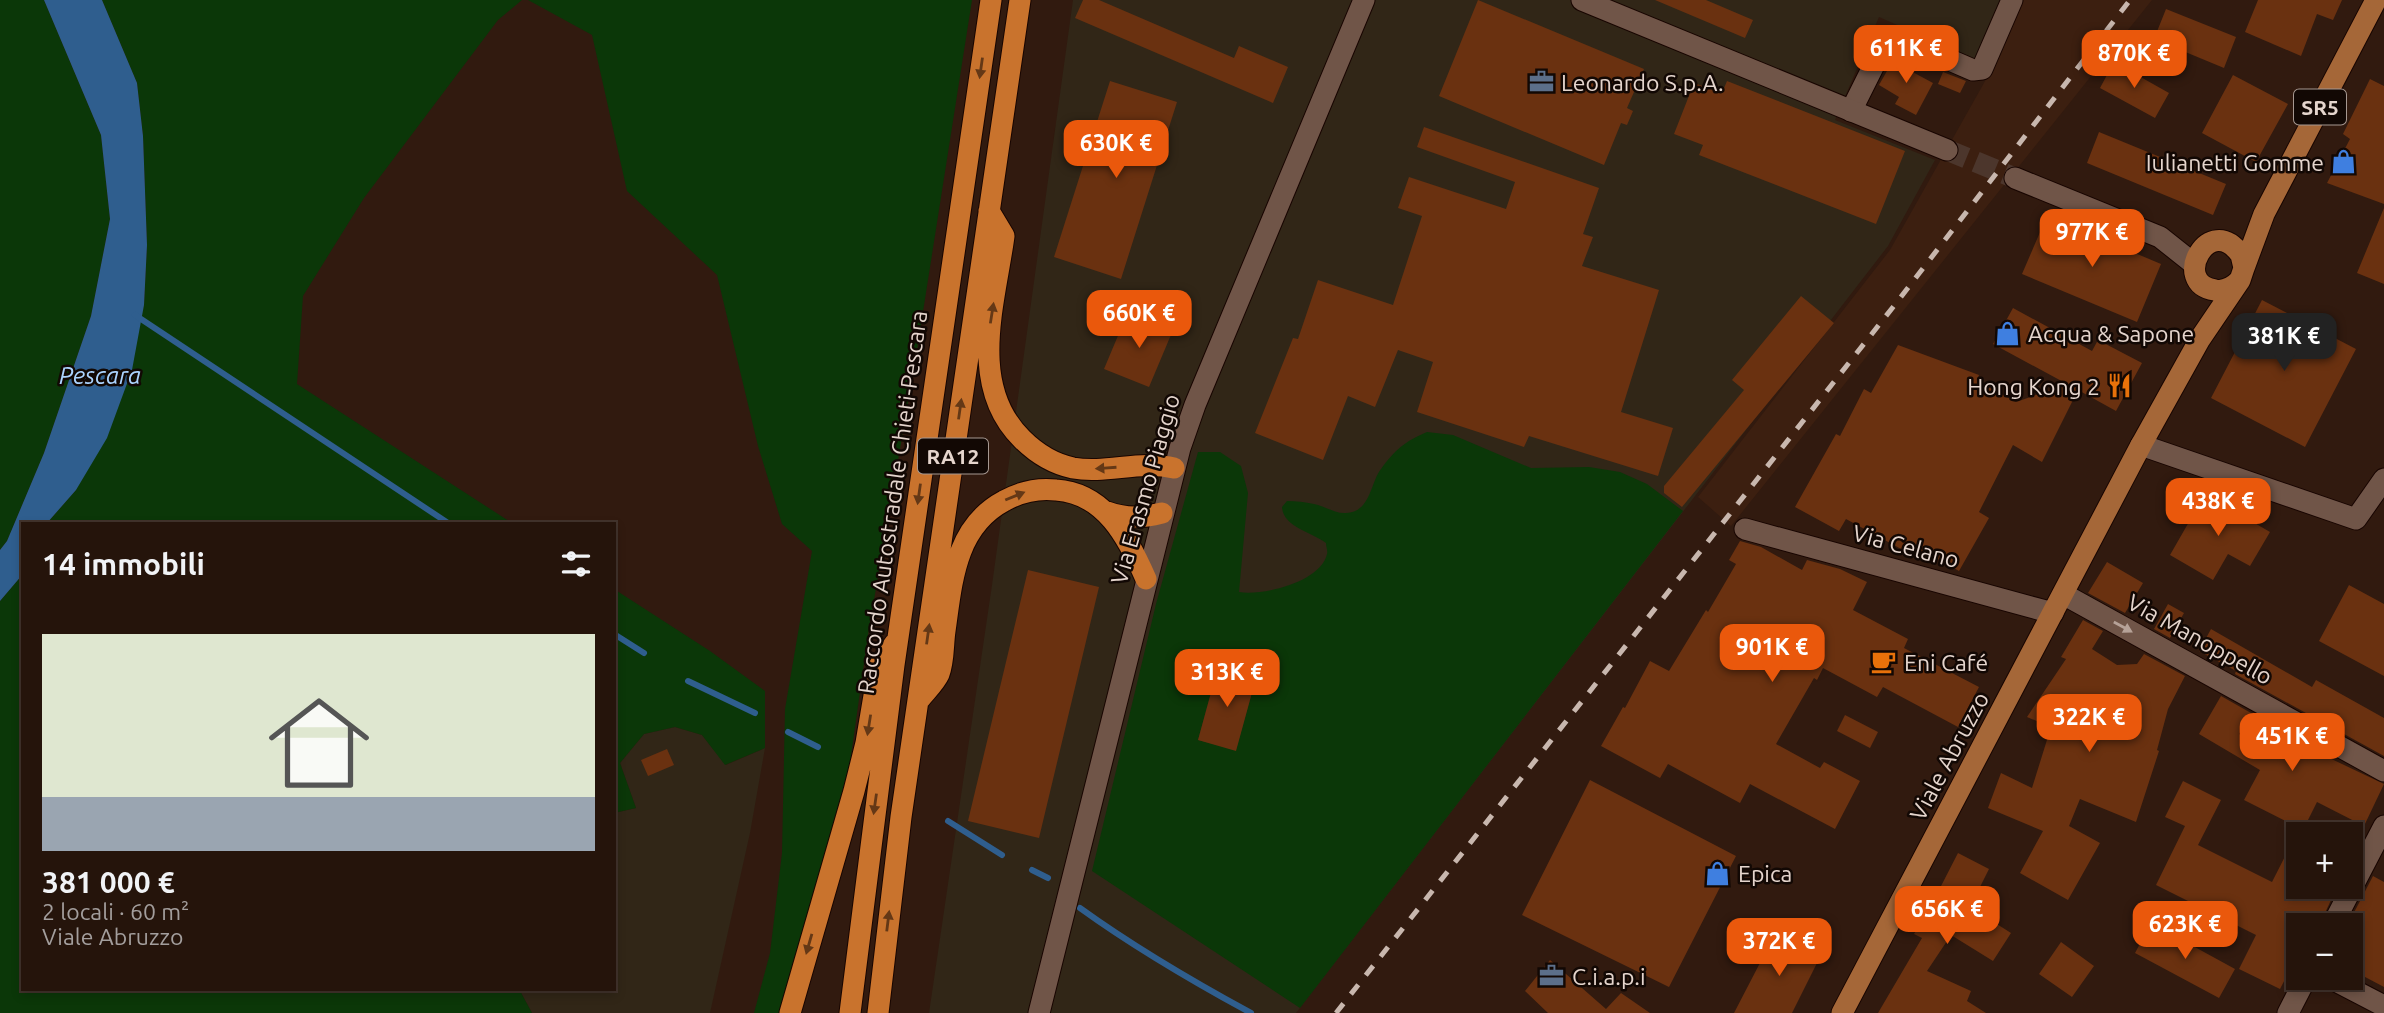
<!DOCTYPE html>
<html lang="it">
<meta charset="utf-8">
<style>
:root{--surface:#25140b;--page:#312119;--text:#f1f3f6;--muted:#a39e9d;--line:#42332c;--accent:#ea580c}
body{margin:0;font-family:Ubuntu,sans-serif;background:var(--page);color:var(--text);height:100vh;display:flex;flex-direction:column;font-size:26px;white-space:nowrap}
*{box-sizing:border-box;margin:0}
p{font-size:23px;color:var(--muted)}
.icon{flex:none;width:38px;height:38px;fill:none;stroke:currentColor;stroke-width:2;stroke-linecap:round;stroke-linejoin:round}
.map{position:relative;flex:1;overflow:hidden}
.details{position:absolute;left:21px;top:522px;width:595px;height:469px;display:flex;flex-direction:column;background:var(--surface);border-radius:0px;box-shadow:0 4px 10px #0003,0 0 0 2px var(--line)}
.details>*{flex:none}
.fabs{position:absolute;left:2286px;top:822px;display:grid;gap:14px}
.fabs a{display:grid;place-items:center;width:77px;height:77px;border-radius:0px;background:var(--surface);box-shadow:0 4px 10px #0003,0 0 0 2px var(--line);font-size:35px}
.price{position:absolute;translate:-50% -60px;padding:0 16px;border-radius:14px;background:var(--accent);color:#fff;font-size:23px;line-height:46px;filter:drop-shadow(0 2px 4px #0008)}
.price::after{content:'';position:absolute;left:50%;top:42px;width:21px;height:16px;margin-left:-10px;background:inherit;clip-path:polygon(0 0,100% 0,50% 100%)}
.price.active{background:#222;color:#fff}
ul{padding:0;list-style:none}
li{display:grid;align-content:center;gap:14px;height:371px;padding:0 21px}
li span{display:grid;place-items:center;height:217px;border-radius:0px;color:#555}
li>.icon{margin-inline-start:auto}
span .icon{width:126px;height:126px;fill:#fffc;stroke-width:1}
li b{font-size:30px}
h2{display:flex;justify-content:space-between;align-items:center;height:84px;padding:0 21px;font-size:30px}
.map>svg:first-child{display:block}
.built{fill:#3c1f10}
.industrial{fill:#312617}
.green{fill:#0b3708;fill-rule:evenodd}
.water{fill:#2f5e8e}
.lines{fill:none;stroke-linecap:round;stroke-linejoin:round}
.stream{stroke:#2f5e8e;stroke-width:6}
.building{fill:#6a3110}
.secondary-tunnel{stroke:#4c362c;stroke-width:21;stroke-dasharray:21 10;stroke-linecap:butt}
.street-casing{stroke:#180500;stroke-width:23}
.secondary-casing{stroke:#180500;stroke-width:23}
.primary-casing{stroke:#180500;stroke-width:23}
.highway-casing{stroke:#180500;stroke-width:23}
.street{stroke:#705548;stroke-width:21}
.secondary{stroke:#705548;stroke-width:21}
.primary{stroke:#a56738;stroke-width:21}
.highway{stroke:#c9732d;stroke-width:21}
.rail{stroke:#c8b7ae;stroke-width:5;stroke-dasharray:12 12;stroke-linecap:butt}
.oneway{fill:#643816}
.oneway2{fill:#b6a298}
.labels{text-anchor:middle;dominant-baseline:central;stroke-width:5;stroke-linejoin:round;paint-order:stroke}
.shield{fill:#120804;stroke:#a69891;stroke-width:2}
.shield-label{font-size:21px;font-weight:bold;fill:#e5d5cd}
.poi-label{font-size:23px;fill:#e5d5cd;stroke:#120804;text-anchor:start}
.street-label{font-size:23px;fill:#e5d5cd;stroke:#120804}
.water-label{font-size:24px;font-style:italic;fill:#acd4ff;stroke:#120804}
</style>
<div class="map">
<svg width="2384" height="1013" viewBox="0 0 2384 1013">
<rect width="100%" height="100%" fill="#311a0f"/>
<path class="built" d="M2020 0H2152L1731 526 1698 497 1890 250 1993 67Z"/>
<path class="industrial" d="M1073 0H2005L1975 59 1879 17 1835 120 1935 160 1888 246 1296 1013H929L992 585Z
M675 727 702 735 726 765 765 748 750 833 710 1013H532L519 989H614V813L636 808 620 763 644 734Z"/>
<path class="green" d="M0 0H44L101 135 110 219 91 316 44 453 7 541 0 550Z
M102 0H522L498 20 364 198 303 296 297 384 512 523H47L76 490 144 305 147 245 143 136 137 83Z
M528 0H972L917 350 868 635 850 763 781 1013H754L770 953 782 853 785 709 812 551 782 524 758 446 717 275 627 191 592 35Z
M1427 432 1453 435 1531 468 1589 467 1620 472 1647 484 1683 511 1300 1008 1092 871 1156 604 1198 452H1220L1241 466 1248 493 1239 592C1263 596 1321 582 1327 554 1328 551 1326 547 1326 543 1312 532 1283 527 1282 507L1287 501C1296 501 1305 502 1314 504 1324 506 1336 514 1346 513 1371 512 1370 483 1381 469 1395 450 1405 441 1427 432ZM1218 667 1256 678 1236 750 1198 740Z
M23 574V989H519L532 1013H0V601Z
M614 589 710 651 765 691V748L725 765 702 735 675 727 644 734 620 763 636 808 614 813Z"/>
<path class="water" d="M44 0H102L137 83 143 136 147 245 144 305 132 370 107 438 76 490 47 523H23V574L0 601V550L7 541 44 453 91 316 110 219 101 135Z"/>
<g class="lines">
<path class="stream" d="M135 315 448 523
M614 634 644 653
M688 681 755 713
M788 732 818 747
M948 821 1002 855
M1032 870 1048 878
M1080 908C1134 947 1192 981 1251 1013"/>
</g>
<path class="building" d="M1083 0H1099L1234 58 1239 46 1288 67 1273 103 1075 18Z
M1478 0 1644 69 1627 108 1633 111 1627 125 1621 123 1604 165 1439 96Z
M1655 0H1706L1753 20 1745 38Z
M2258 0H2342L2333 20 2317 14 2301 56 2245 32Z
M2166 9 2236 37 2224 68 2154 39Z
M1896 55 1910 63 1907 69 1933 83 1916 115 1895 104 1899 97 1879 85Z
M2114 62 2169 93 2155 118 2100 88Z
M1943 72 1966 81 1960 93 1938 84Z
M2233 75 2288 104 2256 162 2202 133Z
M2370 79 2384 86V204L2327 183 2350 139 2343 134Z
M1110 81 1177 102 1121 279 1054 257Z
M1727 81 1905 151 1876 224 1699 155 1703 145 1674 134 1694 83 1722 93Z
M1424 127 1599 188 1583 234 1593 237 1582 266 1659 290 1621 412 1673 428 1658 476 1529 436 1524 447 1417 412 1433 362 1398 350 1375 407 1348 396 1323 460 1255 433 1293 338 1298 339 1318 280 1393 305 1422 216 1398 208 1409 177 1506 209 1515 182 1417 147Z
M2099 132 2226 184 2213 215 2087 163Z
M2384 208V284L2357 273Z
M2047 216 2161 264 2137 322 2022 274Z
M1801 296 1834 323 1682 507 1664 493V486L1744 390 1732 380Z
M2262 300 2356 349 2305 447 2211 398Z
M2013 308 2092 351 2098 340 2142 363 2116 411 2078 390 2042 462 2013 445 1979 512 1989 518 1959 571 1929 554 1925 562 1846 519 1839 531 1795 507 1836 434 1840 436 1864 389 1871 393 1898 345 1979 375 1977 381 2016 402 2067 384 1993 344Z
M1141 316 1173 330 1149 387 1104 369 1125 319 1137 324Z
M2205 494 2270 532 2250 566 2228 554 2213 580 2170 555Z
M1740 541 1761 547 1802 570 1807 560 1840 569 1867 582 1853 610 1908 639 1904 648 1979 687 1958 727 1883 687 1877 697 1823 668 1817 680 1814 678 1776 744 1820 768 1824 762 1860 781 1835 829 1750 784 1740 803 1668 764 1660 778 1601 746 1623 707 1625 708 1650 661 1669 671 1706 610 1708 612 1736 564 1729 560Z
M2107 562 2143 583 2125 613 2088 593Z
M1028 570 1099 587 1039 838 968 821Z
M2349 585 2384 604V676L2319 641Z
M2168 604 2184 613 2170 638 2154 629Z
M2083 620 2103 631 2092 649 2117 665 2137 664 2144 654 2185 676 2168 709 2157 750 2159 751 2136 822 2080 799 2069 826 2100 843 2068 900 2020 873 2043 831 1988 808 2001 773 2032 788 2051 727 2027 717 2066 659 2061 657Z
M2211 629 2312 687 2316 680 2384 718V756L2235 674 2236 671 2199 651Z
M1218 667 1256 678 1236 751 1198 740Z
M2221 696 2251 713 2239 734 2271 753 2279 734 2384 784 2364 826 2317 802 2303 830 2244 800 2260 770 2199 734Z
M1845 715 1878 732 1870 748 1837 731Z
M667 749 674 765 648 776 641 760Z
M1590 780 1736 856 1669 987 1522 915Z
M2183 781 2221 800 2198 845 2272 882 2298 831V887H2337L2319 926H2298V954L2280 989 2239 969 2256 935 2156 885 2185 826 2165 817Z
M1958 853 1989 869 1970 907 2011 933 1993 961 1951 935 1927 971 1971 991 1967 1001 1986 1013H1878L1922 938 1914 934 1942 889 1940 888Z
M2373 876 2384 882V987L2350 969V926H2347Z
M2151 923 2235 969 2219 998 2135 953Z
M1776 932 1821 955 1792 1013H1734Z
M2061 942 2094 966 2072 997 2039 974Z
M1550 960 1606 1009 1621 993 1650 1013H1548L1525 991Z"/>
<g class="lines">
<path class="secondary-tunnel" d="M1947 150 2015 178"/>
<defs>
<path id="street" d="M1851 111 1878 57 1883 48 1892 40 1906 41 1973 70 1982 69 2012 0
M2141 445 2356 519 2384 479
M1745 529 2053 613
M2063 594 2384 771
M2332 926 2384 826
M2330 978 2384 1006
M2288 1013 2306 978"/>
<path id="secondary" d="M1582 0 1947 150
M2015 178 2160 237 2194 264
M1039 1013 1180 448 1195 405 1364 0"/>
<path id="primary" d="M2244 268 2264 214 2376 0
M1842 1013 2141 445 2200 339 2240 280 2244 268 2241 255C2209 210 2170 284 2215 290 2225 292 2233 287 2240 280"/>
<path id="highway" d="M989 211 1004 236C995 303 967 385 1022 439 1036 453 1054 464 1073 468 1106 474 1140 460 1174 468
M1107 512C1127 519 1142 518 1162 513
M919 700C925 692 935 683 939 674 944 662 943 644 945 631 952 582 955 527 1004 501 1020 492 1038 488 1056 490 1105 493 1128 538 1146 579
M790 1013 854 791 866 743 879 666 895 643
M850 1013 894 665 991 0
M878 1013 901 817 1020 0"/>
</defs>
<use href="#street" class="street-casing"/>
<use href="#secondary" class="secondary-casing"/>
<use href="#primary" class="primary-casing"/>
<use href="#highway" class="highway-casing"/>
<use href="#street" class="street"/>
<use href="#secondary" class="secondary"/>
<use href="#primary" class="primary"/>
<use href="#highway" class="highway"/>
<path class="rail" d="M1336 1013 1897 302 2130 0"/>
</g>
<defs><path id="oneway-solid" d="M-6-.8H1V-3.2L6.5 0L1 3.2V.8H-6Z" transform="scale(1.75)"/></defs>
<g class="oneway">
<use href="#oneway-solid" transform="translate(981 68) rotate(98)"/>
<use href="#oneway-solid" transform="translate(992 313) rotate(-81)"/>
<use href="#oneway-solid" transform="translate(960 409) rotate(-82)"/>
<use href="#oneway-solid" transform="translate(1106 468) rotate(176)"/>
<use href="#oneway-solid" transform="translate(919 494) rotate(98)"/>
<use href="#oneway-solid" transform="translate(1015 496) rotate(-22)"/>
<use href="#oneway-solid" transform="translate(928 634) rotate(-82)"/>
<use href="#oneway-solid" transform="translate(869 725) rotate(99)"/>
<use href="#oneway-solid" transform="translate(875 804) rotate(98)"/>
<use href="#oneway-solid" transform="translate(888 921) rotate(-83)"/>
<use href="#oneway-solid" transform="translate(809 944) rotate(106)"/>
</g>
<use class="oneway2" href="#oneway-solid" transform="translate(2123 627) rotate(29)"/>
<defs>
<symbol id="office-bare" viewBox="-9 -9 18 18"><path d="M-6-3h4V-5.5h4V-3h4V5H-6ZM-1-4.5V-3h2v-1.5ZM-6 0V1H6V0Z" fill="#5c6f8a" stroke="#120804" stroke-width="2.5" paint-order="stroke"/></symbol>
<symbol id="shop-bare" viewBox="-9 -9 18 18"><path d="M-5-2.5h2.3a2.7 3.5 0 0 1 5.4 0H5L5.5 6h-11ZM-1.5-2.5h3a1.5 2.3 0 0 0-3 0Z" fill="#3f7fe0" stroke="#120804" stroke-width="2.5" paint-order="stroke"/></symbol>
<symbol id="restaurant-bare" viewBox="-9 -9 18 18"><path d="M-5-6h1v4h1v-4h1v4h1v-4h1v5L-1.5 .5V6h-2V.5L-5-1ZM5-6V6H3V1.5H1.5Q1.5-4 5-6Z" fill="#e8710a" stroke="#120804" stroke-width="2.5" paint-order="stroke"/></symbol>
<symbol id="cafe-bare" viewBox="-9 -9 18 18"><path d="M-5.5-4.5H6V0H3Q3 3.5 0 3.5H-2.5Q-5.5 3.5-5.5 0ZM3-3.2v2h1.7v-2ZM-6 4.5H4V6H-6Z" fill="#e8710a" stroke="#120804" stroke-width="2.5" paint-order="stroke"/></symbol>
</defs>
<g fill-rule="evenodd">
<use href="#office-bare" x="1524" y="64" width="35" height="35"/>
<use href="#shop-bare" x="2326" y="144" width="35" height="35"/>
<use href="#shop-bare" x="1990" y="316" width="35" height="35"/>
<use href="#restaurant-bare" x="2102" y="368" width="35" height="35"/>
<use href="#cafe-bare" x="1866" y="644" width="35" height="35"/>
<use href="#shop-bare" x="1700" y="856" width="35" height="35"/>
<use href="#office-bare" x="1534" y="958" width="35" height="35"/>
</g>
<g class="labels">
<g class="shield">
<rect x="2294" y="89.5" width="52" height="35" rx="5"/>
<rect x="918" y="438.5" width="70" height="35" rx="5"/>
</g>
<g class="shield-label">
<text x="2320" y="107">SR5</text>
<text x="953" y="456">RA12</text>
</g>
<g class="poi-label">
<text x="1561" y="82">Leonardo S.p.A.</text>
<text x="2324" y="162" text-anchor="end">Iulianetti Gomme</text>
<text x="2028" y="333">Acqua &amp; Sapone</text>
<text x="2100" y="386" text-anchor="end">Hong Kong 2</text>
<text x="1904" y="662">Eni Café</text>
<text x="1738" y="873">Epica</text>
<text x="1572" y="976">C.i.a.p.i</text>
</g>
<g class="street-label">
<text transform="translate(1145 489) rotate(-74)">Via Erasmo Piaggio</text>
<text transform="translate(892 502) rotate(-82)">Raccordo Autostradale Chieti-Pescara</text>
<text transform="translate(1906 546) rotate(15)">Via Celano</text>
<text transform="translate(2200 639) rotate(29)">Via Manoppello</text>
<text transform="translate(1949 756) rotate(-62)">Viale Abruzzo</text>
</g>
<g class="water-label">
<text x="100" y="375">Pescara</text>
</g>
</g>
</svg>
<div class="fabs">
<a>+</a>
<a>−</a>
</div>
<b class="price" style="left:1906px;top:85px">611K €</b>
<b class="price" style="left:2134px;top:90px">870K €</b>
<b class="price" style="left:1116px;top:180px">630K €</b>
<b class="price" style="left:2092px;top:269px">977K €</b>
<b class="price" style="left:1139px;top:350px">660K €</b>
<b class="price active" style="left:2284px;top:373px">381K €</b>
<b class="price" style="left:2218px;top:538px">438K €</b>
<b class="price" style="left:1772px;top:684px">901K €</b>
<b class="price" style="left:1227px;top:709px">313K €</b>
<b class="price" style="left:2089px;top:754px">322K €</b>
<b class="price" style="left:2292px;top:773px">451K €</b>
<b class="price" style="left:1947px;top:946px">656K €</b>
<b class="price" style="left:2185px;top:961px">623K €</b>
<b class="price" style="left:1779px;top:978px">372K €</b>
<section class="details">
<h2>14 immobili<svg class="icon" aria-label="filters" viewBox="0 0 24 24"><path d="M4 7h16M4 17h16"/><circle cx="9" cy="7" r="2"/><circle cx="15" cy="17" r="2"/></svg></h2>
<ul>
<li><span style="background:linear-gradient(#dfe7d0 75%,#9aa5b1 0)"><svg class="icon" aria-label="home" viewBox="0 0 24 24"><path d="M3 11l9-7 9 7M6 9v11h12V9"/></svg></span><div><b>381 000 €</b><p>2 locali · 60 m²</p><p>Viale Abruzzo</p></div></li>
</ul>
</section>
</div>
